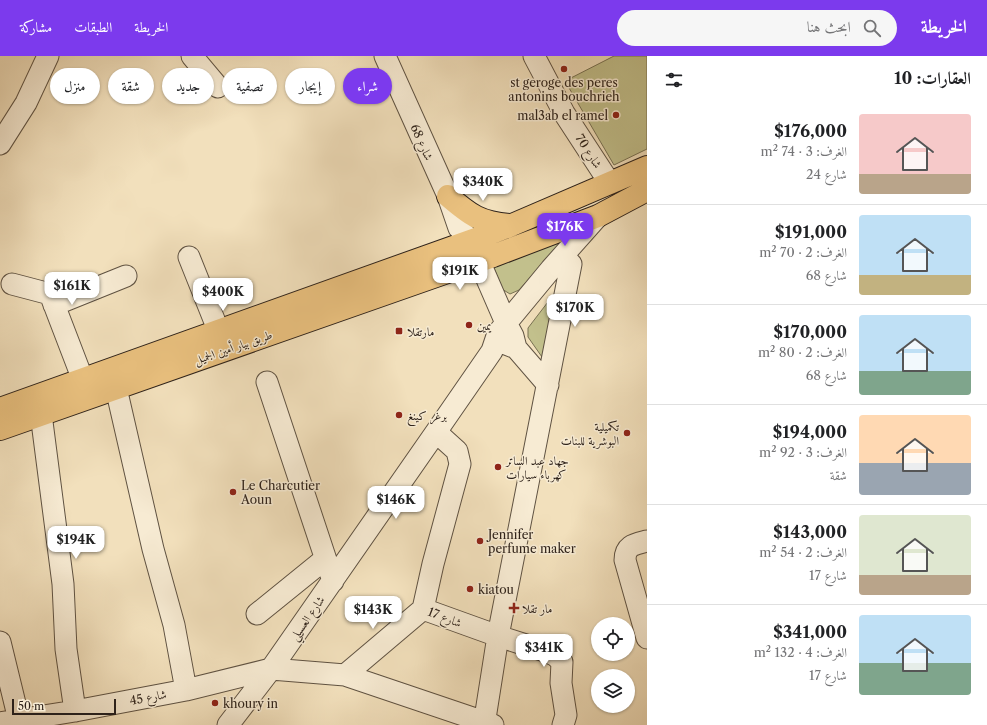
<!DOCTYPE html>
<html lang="ar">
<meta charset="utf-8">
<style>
:root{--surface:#fff;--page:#f6f6f6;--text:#202124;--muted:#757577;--line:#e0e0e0;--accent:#7c3aed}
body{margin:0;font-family:"Libre Caslon Text",Amiri,serif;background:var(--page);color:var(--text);direction:rtl;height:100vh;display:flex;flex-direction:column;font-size:15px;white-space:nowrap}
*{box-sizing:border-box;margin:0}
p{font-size:13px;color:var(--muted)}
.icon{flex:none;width:22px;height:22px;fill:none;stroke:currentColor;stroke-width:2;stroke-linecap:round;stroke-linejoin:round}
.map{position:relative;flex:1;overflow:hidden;direction:ltr}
.sheet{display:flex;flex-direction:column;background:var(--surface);width:340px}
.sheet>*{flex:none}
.guide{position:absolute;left:12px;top:12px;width:380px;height:36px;direction:rtl;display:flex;gap:8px}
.buttons{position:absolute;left:591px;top:561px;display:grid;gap:8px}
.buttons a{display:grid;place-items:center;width:44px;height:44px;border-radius:50%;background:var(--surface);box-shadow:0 1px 3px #0004;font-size:20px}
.scale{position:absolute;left:12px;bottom:10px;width:104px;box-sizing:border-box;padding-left:4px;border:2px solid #2e221a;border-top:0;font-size:11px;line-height:14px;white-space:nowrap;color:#2e221a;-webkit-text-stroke:3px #f7ebd3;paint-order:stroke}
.price{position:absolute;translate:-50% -34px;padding:0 9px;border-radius:8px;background:#fff;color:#222;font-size:13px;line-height:26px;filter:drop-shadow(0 1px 2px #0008)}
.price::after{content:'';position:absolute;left:50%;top:24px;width:12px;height:9px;margin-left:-6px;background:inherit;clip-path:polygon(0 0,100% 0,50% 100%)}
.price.selected{background:var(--accent);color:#fff}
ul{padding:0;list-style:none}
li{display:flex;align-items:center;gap:12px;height:100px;padding:0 16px}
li+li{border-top:1px solid var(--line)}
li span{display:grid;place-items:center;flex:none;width:112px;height:80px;border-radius:4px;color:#555}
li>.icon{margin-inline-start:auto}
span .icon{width:48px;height:48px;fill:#fffc;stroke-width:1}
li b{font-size:17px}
h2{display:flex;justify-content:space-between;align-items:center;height:48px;padding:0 16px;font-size:17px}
.pill{padding:0 14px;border-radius:18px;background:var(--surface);box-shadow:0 1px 3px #0004;font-size:14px;line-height:36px}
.pill.selected{background:var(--accent);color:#fff}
header{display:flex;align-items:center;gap:24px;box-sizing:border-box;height:56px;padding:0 20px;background:var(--accent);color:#fff}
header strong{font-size:19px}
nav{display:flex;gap:22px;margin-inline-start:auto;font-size:14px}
.search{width:280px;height:36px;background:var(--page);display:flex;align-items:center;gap:10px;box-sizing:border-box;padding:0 14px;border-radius:22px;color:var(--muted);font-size:15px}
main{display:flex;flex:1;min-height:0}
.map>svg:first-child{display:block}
.green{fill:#c2c08c;stroke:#787153}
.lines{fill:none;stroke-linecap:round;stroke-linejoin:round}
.minor-casing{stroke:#5f5242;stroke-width:23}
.major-casing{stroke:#2e221a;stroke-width:24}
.minor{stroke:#f7ebd3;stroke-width:21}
.major{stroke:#e9c07e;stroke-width:22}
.poi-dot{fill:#8f2418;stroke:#f7ebd3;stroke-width:1.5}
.labels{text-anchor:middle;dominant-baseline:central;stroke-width:3;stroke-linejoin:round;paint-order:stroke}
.poi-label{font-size:12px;fill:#2e221a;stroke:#f7ebd3;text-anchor:start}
.street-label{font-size:12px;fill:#2e221a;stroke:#f7ebd3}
</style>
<header>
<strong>الخريطة</strong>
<div class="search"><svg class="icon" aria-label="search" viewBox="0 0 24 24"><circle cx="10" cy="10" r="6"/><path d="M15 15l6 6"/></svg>ابحث هنا</div>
<nav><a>الخريطة</a><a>الطبقات</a><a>مشاركة</a></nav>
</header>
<main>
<section class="sheet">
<h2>العقارات: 10<svg class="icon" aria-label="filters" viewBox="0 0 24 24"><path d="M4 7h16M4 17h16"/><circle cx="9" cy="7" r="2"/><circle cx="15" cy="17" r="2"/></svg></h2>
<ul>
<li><span style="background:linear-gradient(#f6c9c9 75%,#b9a48a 0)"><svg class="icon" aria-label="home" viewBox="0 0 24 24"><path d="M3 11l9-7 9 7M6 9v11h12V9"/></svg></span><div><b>$176,000</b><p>الغرف: 3 · 74 m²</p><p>شارع 24</p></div></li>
<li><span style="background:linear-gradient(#bfe0f5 75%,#c2b280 0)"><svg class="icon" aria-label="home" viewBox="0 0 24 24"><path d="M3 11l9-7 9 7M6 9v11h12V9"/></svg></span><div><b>$191,000</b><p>الغرف: 2 · 70 m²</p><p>شارع 68</p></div></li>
<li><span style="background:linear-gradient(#bfe0f5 70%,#7fa58c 0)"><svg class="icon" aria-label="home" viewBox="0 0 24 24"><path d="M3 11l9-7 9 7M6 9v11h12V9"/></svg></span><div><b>$170,000</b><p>الغرف: 2 · 80 m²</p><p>شارع 68</p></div></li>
<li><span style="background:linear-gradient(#ffd9b3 60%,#9aa5b1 0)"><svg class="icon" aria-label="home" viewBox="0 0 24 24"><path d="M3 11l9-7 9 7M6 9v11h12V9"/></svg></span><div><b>$194,000</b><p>الغرف: 3 · 92 m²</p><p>شقة</p></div></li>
<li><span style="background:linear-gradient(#dfe7d0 75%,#b9a48a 0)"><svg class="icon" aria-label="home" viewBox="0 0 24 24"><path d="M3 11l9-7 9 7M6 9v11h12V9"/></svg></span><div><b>$143,000</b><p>الغرف: 2 · 54 m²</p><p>شارع 17</p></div></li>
<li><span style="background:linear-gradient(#bfe0f5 60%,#7fa58c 0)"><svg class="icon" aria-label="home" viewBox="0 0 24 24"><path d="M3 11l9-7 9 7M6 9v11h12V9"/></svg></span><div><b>$341,000</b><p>الغرف: 4 · 132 m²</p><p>شارع 17</p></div></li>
</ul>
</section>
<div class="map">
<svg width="647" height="669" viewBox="0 0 647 669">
<rect width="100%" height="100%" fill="#f2e0bc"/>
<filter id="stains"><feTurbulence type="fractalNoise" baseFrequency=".005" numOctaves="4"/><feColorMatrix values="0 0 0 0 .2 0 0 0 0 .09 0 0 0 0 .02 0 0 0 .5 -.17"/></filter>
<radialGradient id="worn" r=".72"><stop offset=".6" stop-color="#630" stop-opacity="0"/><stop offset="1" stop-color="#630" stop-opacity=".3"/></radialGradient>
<path class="green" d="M614 0H647V93L614 109 565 25Z
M565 182 519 234 510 238 502 233 491 204Z
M551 242 555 243 542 301 528 281V272Z"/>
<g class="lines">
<defs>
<path id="minor" d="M192 0 218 31
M385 0 448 140 459 172 470 184 506 267 513 280 516 292
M534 0 564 57 609 126
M0 88 26 47 48 0
M189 201 219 276
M12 228 50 238 83 324
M54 249 126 220
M504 285 506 288 516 292 548 329
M267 326 333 525
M116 332 153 493 174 569 186 634
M41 358 63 528 66 593 75 655
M436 376 457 395 460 408 433 508 423 553 498 580 548 596 556 600 562 606 561 627 566 659 563 669
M647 485C635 488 625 489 625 504L647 582
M257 558 325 503
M0 586 19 664
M345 619 423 553
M0 667 75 655 186 634 271 613 345 619 493 669
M228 669 271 613 436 376 492 295 498 277 551 213 598 160
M484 669 498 580 571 208"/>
<path id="major" d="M448 140C470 159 480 167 511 169
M0 353 484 180 512 169 647 111
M0 373 493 200 598 160 647 134"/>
</defs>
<use href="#minor" class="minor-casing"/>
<use href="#major" class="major-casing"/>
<use href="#minor" class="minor"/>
<use href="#major" class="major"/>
</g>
<g class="poi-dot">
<circle cx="564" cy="13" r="4"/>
<circle cx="616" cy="59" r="4"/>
<circle cx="469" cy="269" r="4"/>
<rect x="395" y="271" width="8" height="8" rx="2"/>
<circle cx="399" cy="359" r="4"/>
<circle cx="627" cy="377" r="4"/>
<circle cx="498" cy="411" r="4"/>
<circle cx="233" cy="436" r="4"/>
<circle cx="480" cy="485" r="4"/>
<circle cx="470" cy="533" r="4"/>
<path d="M512 546h4v4h4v4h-4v4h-4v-4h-4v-4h4z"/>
<circle cx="215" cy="647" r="4"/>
</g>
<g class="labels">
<g class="poi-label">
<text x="564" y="26" text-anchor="middle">st geroge des peres<tspan x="564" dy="14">antonins bouchrieh</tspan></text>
<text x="608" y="59" text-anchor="end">mal3ab el ramel</text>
<text x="477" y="269">يمين</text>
<text x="407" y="275">مارتقلا</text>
<text x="407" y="359">برغر كينغ</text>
<text x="619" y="370" text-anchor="end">تكميلية<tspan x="619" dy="14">البوشرية للبنات</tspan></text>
<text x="506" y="404">جهاد عبد الساتر<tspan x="506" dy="14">كهرباء سيارات</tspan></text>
<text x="241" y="429">Le Charcutier<tspan x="241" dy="14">Aoun</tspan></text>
<text x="488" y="478">Jennifer<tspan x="488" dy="14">perfume maker</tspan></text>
<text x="478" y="533">kiatou</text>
<text x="522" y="552">مار تقلا</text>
<text x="223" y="647">khoury in</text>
</g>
<g class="street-label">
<text transform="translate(422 86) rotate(66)">شارع 68</text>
<text transform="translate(589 95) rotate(57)">شارع 70</text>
<text transform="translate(233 291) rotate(-19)">طريق بيار أمين الجميل</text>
<text transform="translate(445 561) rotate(21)">شارع 17</text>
<text transform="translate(307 562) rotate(-55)">شارع العسيلي</text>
<text transform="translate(148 641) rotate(-11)">شارع 45</text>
</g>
</g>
<rect width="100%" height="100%" filter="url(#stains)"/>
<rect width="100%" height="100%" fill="url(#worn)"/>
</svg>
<div class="buttons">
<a><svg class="icon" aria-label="locate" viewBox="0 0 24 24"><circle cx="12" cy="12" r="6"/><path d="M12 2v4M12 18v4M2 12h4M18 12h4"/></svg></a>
<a><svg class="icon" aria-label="layers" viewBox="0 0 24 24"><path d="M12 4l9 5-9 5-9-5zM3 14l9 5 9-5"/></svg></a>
</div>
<div class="scale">50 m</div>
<b class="price" style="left:483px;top:146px">$340K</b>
<b class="price selected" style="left:565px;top:191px">$176K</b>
<b class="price" style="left:460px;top:235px">$191K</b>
<b class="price" style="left:72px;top:250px">$161K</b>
<b class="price" style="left:223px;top:256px">$400K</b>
<b class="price" style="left:575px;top:272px">$170K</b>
<b class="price" style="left:396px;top:464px">$146K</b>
<b class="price" style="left:76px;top:504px">$194K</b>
<b class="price" style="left:373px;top:574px">$143K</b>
<b class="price" style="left:544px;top:612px">$341K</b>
<div class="guide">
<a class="pill selected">شراء</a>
<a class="pill">إيجار</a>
<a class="pill">تصفية</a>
<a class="pill">جديد</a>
<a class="pill">شقة</a>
<a class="pill">منزل</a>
</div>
</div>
</main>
